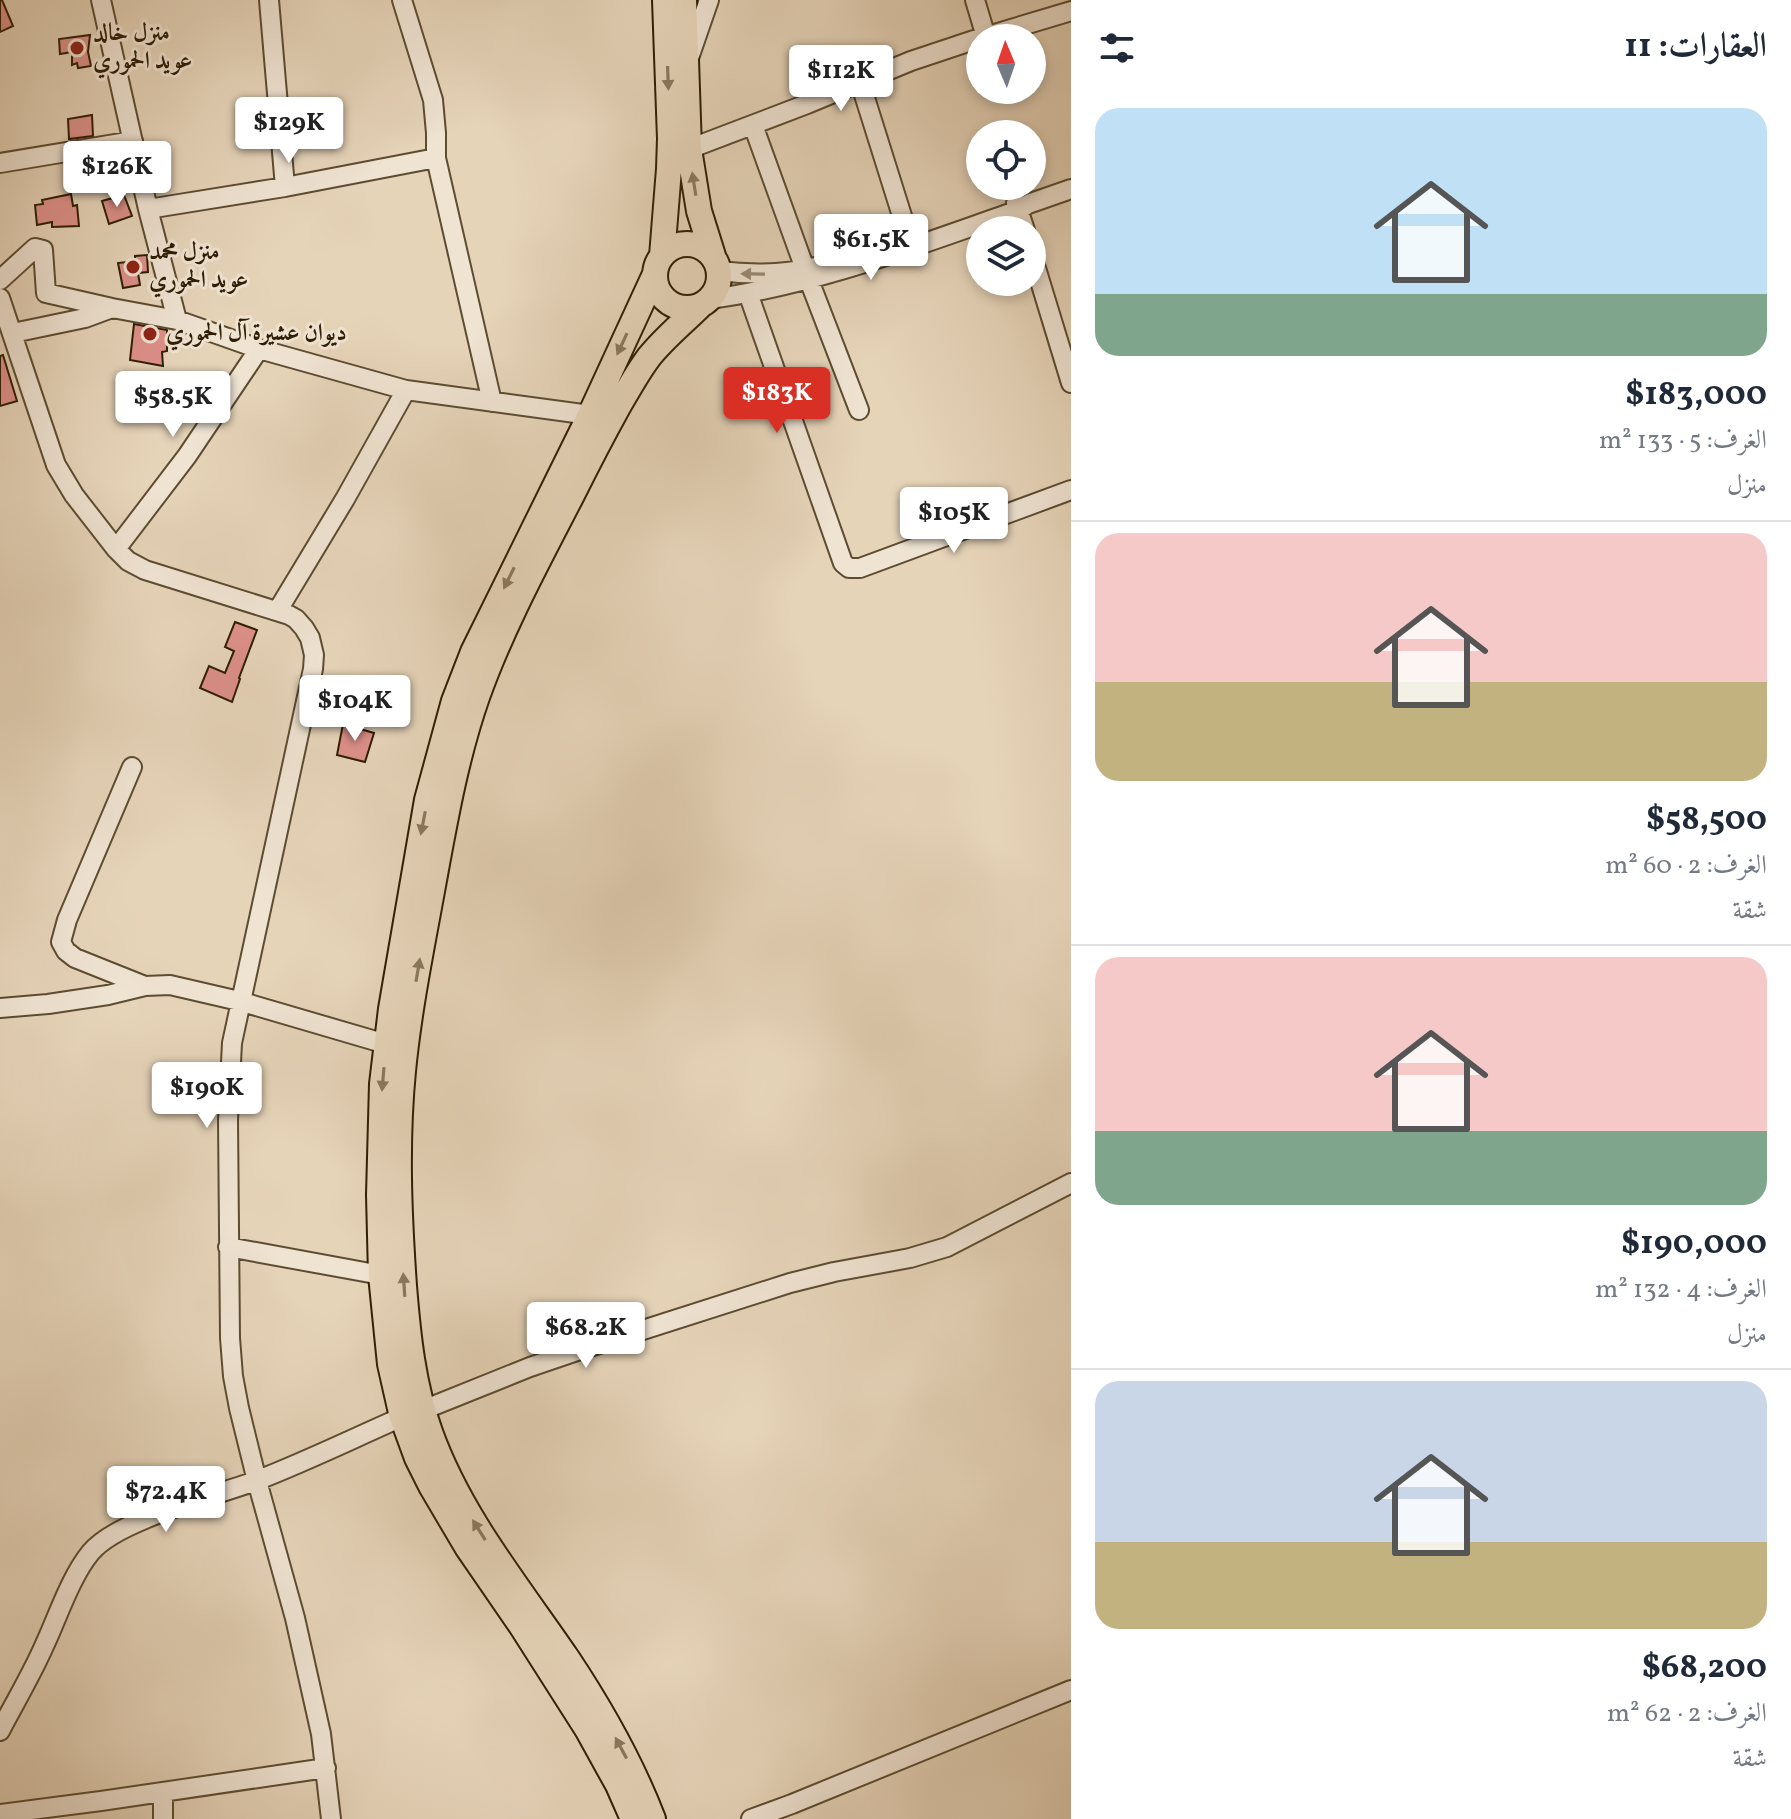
<!DOCTYPE html>
<html lang="ar">
<meta charset="utf-8">
<style>
:root{--surface:#fff;--page:#f2f2f3;--text:#1f2937;--muted:#747a83;--line:#e0e1e3;--accent:#d93025}
body{margin:0;font-family:Vollkorn,Amiri,serif;background:var(--page);color:var(--text);direction:rtl;height:100vh;display:flex;flex-direction:column;font-size:30px;white-space:nowrap}
*{box-sizing:border-box;margin:0}
p{font-size:26px;color:var(--muted)}
.icon{flex:none;width:44px;height:44px;fill:none;stroke:currentColor;stroke-width:2;stroke-linecap:round;stroke-linejoin:round}
.map{position:relative;flex:1;overflow:hidden;direction:ltr}
.drawer{display:flex;flex-direction:column;background:var(--surface);width:720px}
.drawer>*{flex:none}
.needle{width:52px;rotate:358deg}
.fabs{position:absolute;left:966px;top:24px;display:grid;gap:16px}
.fabs a{display:grid;place-items:center;width:80px;height:80px;border-radius:50%;background:var(--surface);box-shadow:0 4px 12px #0003;font-size:40px}
.price{position:absolute;translate:-50% -68px;padding:0 18px;border-radius:8px;background:#fff;color:#222;font-size:26px;line-height:52px;filter:drop-shadow(0 2px 4px #0008)}
.price::after{content:'';position:absolute;left:50%;top:48px;width:24px;height:18px;margin-left:-12px;background:inherit;clip-path:polygon(0 0,100% 0,50% 100%)}
.price.on{background:var(--accent);color:#fff}
ul{padding:0;list-style:none}
li{display:grid;align-content:center;gap:16px;height:424px;padding:0 24px}
li+li{border-top:2px solid var(--line)}
li span{display:grid;place-items:center;height:248px;border-radius:24px;color:#555}
li>.icon{margin-inline-start:auto}
span .icon{width:144px;height:144px;fill:#fffc;stroke-width:1}
li b{font-size:34px}
h2{display:flex;justify-content:space-between;align-items:center;height:96px;padding:0 24px;font-size:34px}
main{display:flex;flex:1;min-height:0}
.map>svg:first-child{display:block}
.building{fill:#dd908a;stroke:#2e1e04;stroke-width:2}
.lines{fill:none;stroke-linecap:round;stroke-linejoin:round}
.minor-casing{stroke:#5c4c31;stroke-width:22}
.major-casing{stroke:#2e1e04;stroke-width:28}
.minor{stroke:#efe3d2;stroke-width:18}
.major{stroke:#e6d4b9;stroke-width:24}
.oneway{fill:#8a795e}
.oneway2{fill:#988a75}
.poi-dot{fill:#8f2418;stroke:#efe3d2;stroke-width:3}
.labels{text-anchor:middle;dominant-baseline:central;stroke-width:6;stroke-linejoin:round;paint-order:stroke}
.poi-label{font-size:24px;font-weight:bold;fill:#2e1e04;stroke:#efe3d2;text-anchor:start}
</style>
<main>
<section class="drawer">
<h2>العقارات: 11<svg class="icon" aria-label="filters" viewBox="0 0 24 24"><path d="M4 7h16M4 17h16"/><circle cx="9" cy="7" r="2"/><circle cx="15" cy="17" r="2"/></svg></h2>
<ul>
<li><span style="background:linear-gradient(#bfe0f5 75%,#7fa58c 0)"><svg class="icon" aria-label="home" viewBox="0 0 24 24"><path d="M3 11l9-7 9 7M6 9v11h12V9"/></svg></span><div><b>$183,000</b><p>الغرف: 5 · 133 m²</p><p>منزل</p></div></li>
<li><span style="background:linear-gradient(#f6c9c9 60%,#c2b280 0)"><svg class="icon" aria-label="home" viewBox="0 0 24 24"><path d="M3 11l9-7 9 7M6 9v11h12V9"/></svg></span><div><b>$58,500</b><p>الغرف: 2 · 60 m²</p><p>شقة</p></div></li>
<li><span style="background:linear-gradient(#f6c9c9 70%,#7fa58c 0)"><svg class="icon" aria-label="home" viewBox="0 0 24 24"><path d="M3 11l9-7 9 7M6 9v11h12V9"/></svg></span><div><b>$190,000</b><p>الغرف: 4 · 132 m²</p><p>منزل</p></div></li>
<li><span style="background:linear-gradient(#c9d6e8 65%,#c2b280 0)"><svg class="icon" aria-label="home" viewBox="0 0 24 24"><path d="M3 11l9-7 9 7M6 9v11h12V9"/></svg></span><div><b>$68,200</b><p>الغرف: 2 · 62 m²</p><p>شقة</p></div></li>
</ul>
</section>
<div class="map">
<svg width="1071" height="1819" viewBox="0 0 1071 1819">
<rect width="100%" height="100%" fill="#e6d4b9"/>
<filter id="stains"><feTurbulence type="fractalNoise" baseFrequency=".0025" numOctaves="4"/><feColorMatrix values="0 0 0 0 .2 0 0 0 0 .09 0 0 0 0 .02 0 0 0 .5 -.17"/></filter>
<radialGradient id="worn" r=".72"><stop offset=".6" stop-color="#630" stop-opacity="0"/><stop offset="1" stop-color="#630" stop-opacity=".3"/></radialGradient>
<path class="building" d="M0 0H2L13 26 0 32Z
M90 35 88 52 91 66 78 68 77 63 72 65V52L60 54 59 39Z
M92 115 93 136 69 139 68 119Z
M71 194 73 206 77 205 79 226 52 227V222L37 225 35 205 43 204 42 200Z
M124 195 132 216 109 224 102 201Z
M147 255 148 272 138 273 140 285 123 288 118 263 135 261V256Z
M134 324 167 330V351L162 352 163 366 130 360Z
M3 355 17 401 0 406V356Z
M235 622 257 630 239 678 240 679 232 702 200 688 209 666 225 673 234 651 225 647Z
M343 724 374 733 365 762 337 755Z"/>
<g class="lines">
<defs>
<path id="minor" d="M101 0 148 209 177 320
M269 0 285 187
M402 0 433 100 436 133V158L492 402
M975 0 986 37
M981 38 1071 11
M689 58 709 0
M860 82 908 235
M753 125 809 280 859 410
M689 149 807 104 911 61 980 38
M0 163 133 141
M1016 203 1025 230
M148 209 285 187 436 158
M1032 255 1071 383
M719 271C752 275 783 275 815 267
M0 280 35 248 43 250 46 293 112 308
M748 293 843 563 849 568H860L1071 490
M0 298 56 465 74 495 116 549 128 561 145 570 289 615 296 619 304 628 310 638 314 655 313 669 232 1043 228 1120 230 1338 233 1376 239 1408 257 1481 295 1618 321 1734 331 1819
M710 299C816 285 918 245 1019 210L1028 204 1071 189
M13 333 85 318 112 308 177 320 259 349 406 390 590 415
M116 549 187 456 259 349
M278 610 345 499 406 390
M132 767 67 920 61 942 66 951 75 958 145 986
M0 1008 48 1004 108 995 145 986 170 985 239 1001 386 1044
M228 1247 381 1275
M423 1410 530 1367 574 1352 790 1283 834 1272 910 1258 947 1247 1071 1183
M0 1731C15 1702 32 1674 45 1644 58 1616 71 1576 91 1552 119 1519 216 1496 258 1480 307 1461 354 1438 402 1417
M163 1792V1819
M0 1814 101 1801 326 1768
M751 1819 792 1804 1071 1690"/>
<path id="major" d="M684 0 689 149 699 211 714 259
M655 276a32 32 0 1 1 64 0a32 32 0 1 1-64 0Z
M662 256 669 169 670 139 665 0
M633 1819 618 1785 587 1729 522 1627 467 1547 431 1486 417 1458 402 1417 390 1364 381 1275 379 1195 382 1084 391 1009 427 800 454 701 473 652 590 415 655 274
M653 1819C631 1762 601 1709 567 1658 518 1586 460 1516 430 1432 413 1385 408 1335 404 1286 399 1214 396 1143 403 1071 409 1010 421 951 432 891 444 826 455 760 477 697 502 627 538 561 572 495 587 465 602 436 618 407 628 390 637 373 649 357 664 338 684 322 701 305"/>
</defs>
<use href="#minor" class="minor-casing"/>
<use href="#major" class="major-casing"/>
<use href="#minor" class="minor"/>
<use href="#major" class="major"/>
</g>
<defs><path id="oneway-solid" d="M-6-.8H1V-3.2L6.5 0L1 3.2V.8H-6Z" transform="scale(2)"/></defs>
<g class="oneway">
<use href="#oneway-solid" transform="translate(668 78) rotate(88)"/>
<use href="#oneway-solid" transform="translate(694 184) rotate(-99)"/>
<use href="#oneway-solid" transform="translate(622 344) rotate(115)"/>
<use href="#oneway-solid" transform="translate(509 578) rotate(116)"/>
<use href="#oneway-solid" transform="translate(423 823) rotate(101)"/>
<use href="#oneway-solid" transform="translate(418 970) rotate(-80)"/>
<use href="#oneway-solid" transform="translate(383 1079) rotate(95)"/>
<use href="#oneway-solid" transform="translate(404 1285) rotate(-94)"/>
<use href="#oneway-solid" transform="translate(479 1530) rotate(-122)"/>
<use href="#oneway-solid" transform="translate(621 1748) rotate(-118)"/>
</g>
<use class="oneway2" href="#oneway-solid" transform="translate(753 274) rotate(-179)"/>
<g class="poi-dot">
<circle cx="77" cy="48" r="8"/>
<circle cx="133" cy="267" r="8"/>
<circle cx="150" cy="334" r="8"/>
</g>
<g class="labels">
<g class="poi-label">
<text x="93" y="34">منزل خالد<tspan x="93" dy="28">عويد الحموري</tspan></text>
<text x="149" y="253">منزل محمد<tspan x="149" dy="28">عويد الحموري</tspan></text>
<text x="166" y="334">ديوان عشيرة آل الحموري</text>
</g>
</g>
<rect width="100%" height="100%" filter="url(#stains)"/>
<rect width="100%" height="100%" fill="url(#worn)"/>
</svg>
<div class="fabs">
<a><svg class="needle" viewBox="-14 -14 28 28"><path d="M0-13l5 13h-10z" fill="#e53935"/><path d="M0 13l5-13h-10z" fill="#747a83"/></svg></a>
<a><svg class="icon" aria-label="locate" viewBox="0 0 24 24"><circle cx="12" cy="12" r="6"/><path d="M12 2v4M12 18v4M2 12h4M18 12h4"/></svg></a>
<a><svg class="icon" aria-label="layers" viewBox="0 0 24 24"><path d="M12 4l9 5-9 5-9-5zM3 14l9 5 9-5"/></svg></a>
</div>
<b class="price" style="left:841px;top:113px">$112K</b>
<b class="price" style="left:289px;top:165px">$129K</b>
<b class="price" style="left:117px;top:209px">$126K</b>
<b class="price" style="left:871px;top:282px">$61.5K</b>
<b class="price on" style="left:777px;top:435px">$183K</b>
<b class="price" style="left:173px;top:439px">$58.5K</b>
<b class="price" style="left:954px;top:555px">$105K</b>
<b class="price" style="left:355px;top:743px">$104K</b>
<b class="price" style="left:207px;top:1130px">$190K</b>
<b class="price" style="left:586px;top:1370px">$68.2K</b>
<b class="price" style="left:166px;top:1534px">$72.4K</b>
</div>
</main>
